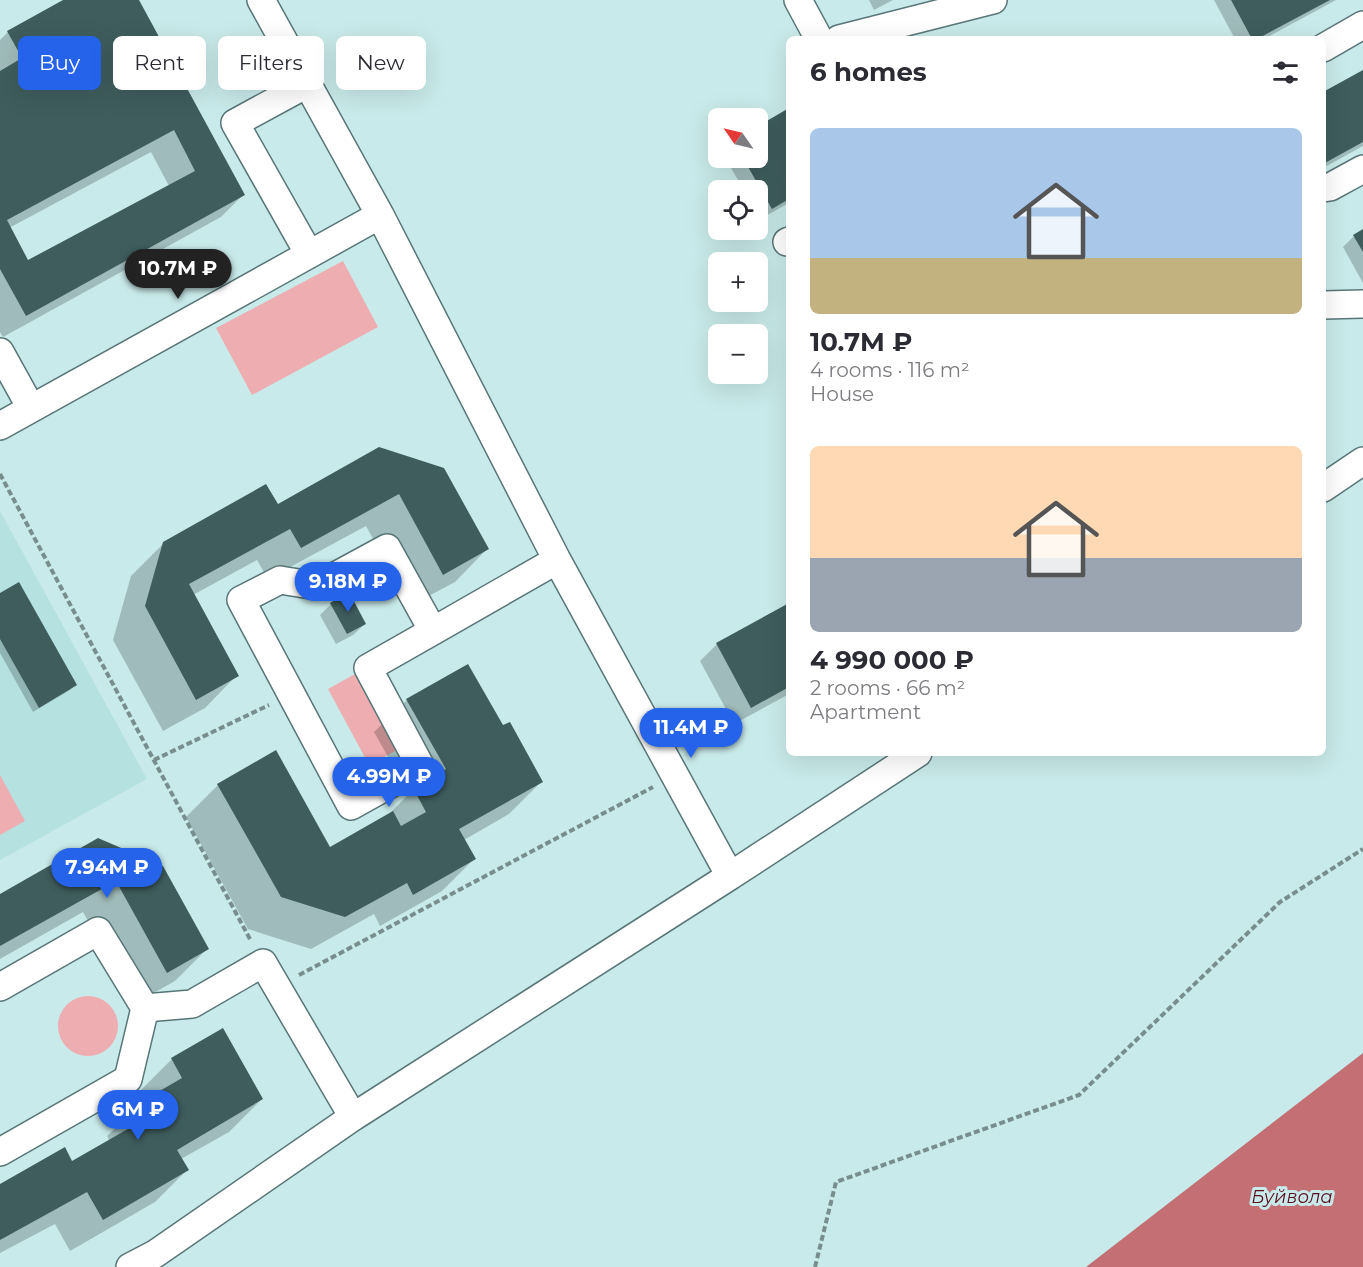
<!DOCTYPE html>
<meta charset="utf-8">
<style>
:root{--surface:#fff;--page:#f7f7f7;--text:#2b2b33;--muted:#7c7c81;--accent:#2563eb}
body{margin:0;font-family:Montserrat,sans-serif;background:var(--page);color:var(--text);height:100vh;display:flex;flex-direction:column;font-size:22px;white-space:nowrap}
*{box-sizing:border-box;margin:0}
p{font-size:20px;color:var(--muted)}
.icon{flex:none;width:33px;height:33px;fill:none;stroke:currentColor;stroke-width:2;stroke-linecap:round;stroke-linejoin:round}
.map{position:relative;flex:1;overflow:hidden}
.details{position:absolute;left:786px;top:36px;width:540px;height:720px;display:flex;flex-direction:column;background:var(--surface);border-radius:9px;box-shadow:0 6px 24px #0002}
.details>*{flex:none}
.top-card{position:absolute;left:18px;top:36px;width:570px;height:54px;display:flex;gap:12px}
.needle{width:39px;rotate:304deg}
.fabs{position:absolute;left:708px;top:108px;display:grid;gap:12px}
.fabs a{display:grid;place-items:center;width:60px;height:60px;border-radius:9px;background:var(--surface);box-shadow:0 6px 24px #0002;font-size:30px}
.price{position:absolute;translate:-50% -51px;padding:0 14px;border-radius:21px;background:var(--accent);color:#fff;font-size:20px;line-height:39px;filter:drop-shadow(0 2px 3px #0008)}
.price::after{content:'';position:absolute;left:50%;top:36px;width:18px;height:14px;margin-left:-9px;background:inherit;clip-path:polygon(0 0,100% 0,50% 100%)}
.price.on{background:#222;color:#fff}
ul{padding:0;list-style:none}
li{display:grid;align-content:center;gap:12px;height:318px;padding:0 24px}
li span{display:grid;place-items:center;height:186px;border-radius:9px;color:#555}
li>.icon{margin-inline-start:auto}
span .icon{width:108px;height:108px;fill:#fffc;stroke-width:1}
li b{font-size:26px}
h2{display:flex;justify-content:space-between;align-items:center;height:72px;padding:0 24px;font-size:26px}
.chip{padding:0 21px;border-radius:9px;background:var(--surface);box-shadow:0 6px 24px #0002;font-size:21px;line-height:54px}
.chip.on{background:var(--accent);color:#fff}
.map>svg:first-child{display:block}
.built{fill:#b5e1e1}
.green{fill:#eeadb0}
.water{fill:#c36f74}
.shadow{fill:#0003;fill-rule:evenodd}
.building{fill:#3f5d5d;fill-rule:evenodd}
.lines{fill:none;stroke-linecap:round;stroke-linejoin:round}
.minor-casing{stroke:#587677;stroke-width:30}
.path{stroke:#788e8e;stroke-width:4;stroke-dasharray:6 3;stroke-linecap:butt}
.minor{stroke:#fff;stroke-width:27}
.labels{text-anchor:middle;dominant-baseline:central;stroke-width:6;stroke-linejoin:round;paint-order:stroke}
.water-label{font-size:18px;font-style:italic;fill:#5d0f1e;stroke:#c9eaea}
</style>
<div class="map">
<svg width="1363" height="1267" viewBox="0 0 1363 1267">
<rect width="100%" height="100%" fill="#c9eaea"/>
<path class="built" d="M0 511 147 779 0 860Z"/>
<path class="green" d="M343 261 378 327 252 395 216 328Z
M355 674 397 750 369 765 328 689Z
M0 775 25 821 0 835Z
M58 1026a30 30 0 1 1 60 0a30 30 0 1 1-60 0Z"/>
<path class="water" d="M1363 1053V1267H1086Z"/>
<path class="shadow" d="M66 0H137L244 194 221 217 3 337 0 332V40L8 32ZM151 152 169 186 27 262 9 228Z
M869 0H893L874 10Z
M1214 0H1336L1264 39H1235Z
M1363 71V146L1323 168V93Z
M789 110V203L760 219 758 214V190H744L725 158H758V128Z
M1363 231V283L1343 247 1354 236Z
M379 449 487 549 455 582 410 606 366 526 268 579 257 560 193 595 237 675 205 708 163 731 113 640 131 576 164 543 277 506Z
M0 595 75 685 70 690 33 712 0 653Z
M331 604 365 624 353 635 336 644 320 615Z
M789 604V694L734 724 700 661 717 644Z
M407 700 502 727 542 781 509 814 464 840 474 859 442 891 380 926 374 914 311 949 248 929 186 817 218 785 329 849 386 817 409 794 374 732Z
M98 840 207 949 175 981 134 1004 83 912 0 959V895Z
M172 1059 262 1099 229 1132 181 1159 187 1170 155 1202 70 1251 55 1224 0 1253V1186L72 1163 110 1141 107 1136 145 1101 139 1092Z"/>
<path class="building" d="M63 0H139L245 195 26 316 0 269V71L22 58 7 31ZM174 130 195 171 28 260 7 220Z
M1231 0H1330L1257 39H1252Z
M1363 70V142L1323 164V92Z
M789 108V199L772 209 743 158H758V126Z
M1363 229V252L1353 235Z
M379 447 444 468 489 549 443 575 399 494 301 548 290 529 189 584 239 676 196 700 145 606 163 542 266 484 278 504Z
M19 582 77 685 39 708 0 639V593Z
M349 592 366 624 347 634 330 603Z
M789 603V687L751 708 716 643Z
M468 664 503 725 510 722 543 782 459 829 476 859 413 895 407 883 345 917 281 897 217 784 276 750 330 847 393 811 401 826 426 812 413 788 446 769 406 699Z
M98 838 163 866 209 949 167 973 116 881 0 946V894Z
M223 1028 263 1099 177 1150 189 1170 103 1220 87 1192 0 1240V1184L65 1147 72 1161 147 1118 139 1103 182 1078 171 1058Z"/>
<g class="lines">
<defs>
<path id="minor" d="M798 0 819 39
M839 39 993 0
M1323 48 1363 25
M307 84 235 123 309 254
M1323 188 1330 187 1363 169
M787 242 789 241
M1323 305 1363 304
M0 352 31 408
M0 426 380 215
M1323 488 1363 461
M433 631 368 668 421 767 351 806 241 600 280 580 317 586 387 548 433 631 557 560
M730 876 918 753
M0 987 98 931 145 1008 128 1079 0 1152
M145 1008 192 1004 263 963 353 1117
M130 1267 155 1254 353 1117 730 876 557 560 380 215 261 0"/>
</defs>
<use href="#minor" class="minor-casing"/>
<path class="path" d="M0 474 251 941
M154 760 269 705
M299 975 653 787
M815 1267 836 1182 1079 1095 1280 902 1363 849"/>
<use href="#minor" class="minor"/>
</g>
<g class="labels">
<g class="water-label">
<text x="1292" y="1197">Буйвола</text>
</g>
</g>
</svg>
<div class="fabs">
<a><svg class="needle" viewBox="-14 -14 28 28"><path d="M0-13l5 13h-10z" fill="#e53935"/><path d="M0 13l5-13h-10z" fill="#7c7c81"/></svg></a>
<a><svg class="icon" aria-label="locate" viewBox="0 0 24 24"><circle cx="12" cy="12" r="6"/><path d="M12 2v4M12 18v4M2 12h4M18 12h4"/></svg></a>
<a>+</a>
<a>−</a>
</div>
<b class="price on" style="left:178px;top:300px">10.7M ₽</b>
<b class="price" style="left:348px;top:613px">9.18M ₽</b>
<b class="price" style="left:691px;top:759px">11.4M ₽</b>
<b class="price" style="left:389px;top:808px">4.99M ₽</b>
<b class="price" style="left:107px;top:899px">7.94M ₽</b>
<b class="price" style="left:138px;top:1141px">6M ₽</b>
<div class="top-card">
<a class="chip on">Buy</a>
<a class="chip">Rent</a>
<a class="chip">Filters</a>
<a class="chip">New</a>
</div>
<section class="details">
<h2>6 homes<svg class="icon" aria-label="filters" viewBox="0 0 24 24"><path d="M4 7h16M4 17h16"/><circle cx="9" cy="7" r="2"/><circle cx="15" cy="17" r="2"/></svg></h2>
<ul>
<li><span style="background:linear-gradient(#a9c7e8 70%,#c2b280 0)"><svg class="icon" aria-label="home" viewBox="0 0 24 24"><path d="M3 11l9-7 9 7M6 9v11h12V9"/></svg></span><div><b>10.7M ₽</b><p>4 rooms · 116 m²</p><p>House</p></div></li>
<li><span style="background:linear-gradient(#ffd9b3 60%,#9aa5b1 0)"><svg class="icon" aria-label="home" viewBox="0 0 24 24"><path d="M3 11l9-7 9 7M6 9v11h12V9"/></svg></span><div><b>4 990 000 ₽</b><p>2 rooms · 66 m²</p><p>Apartment</p></div></li>
</ul>
</section>
</div>
